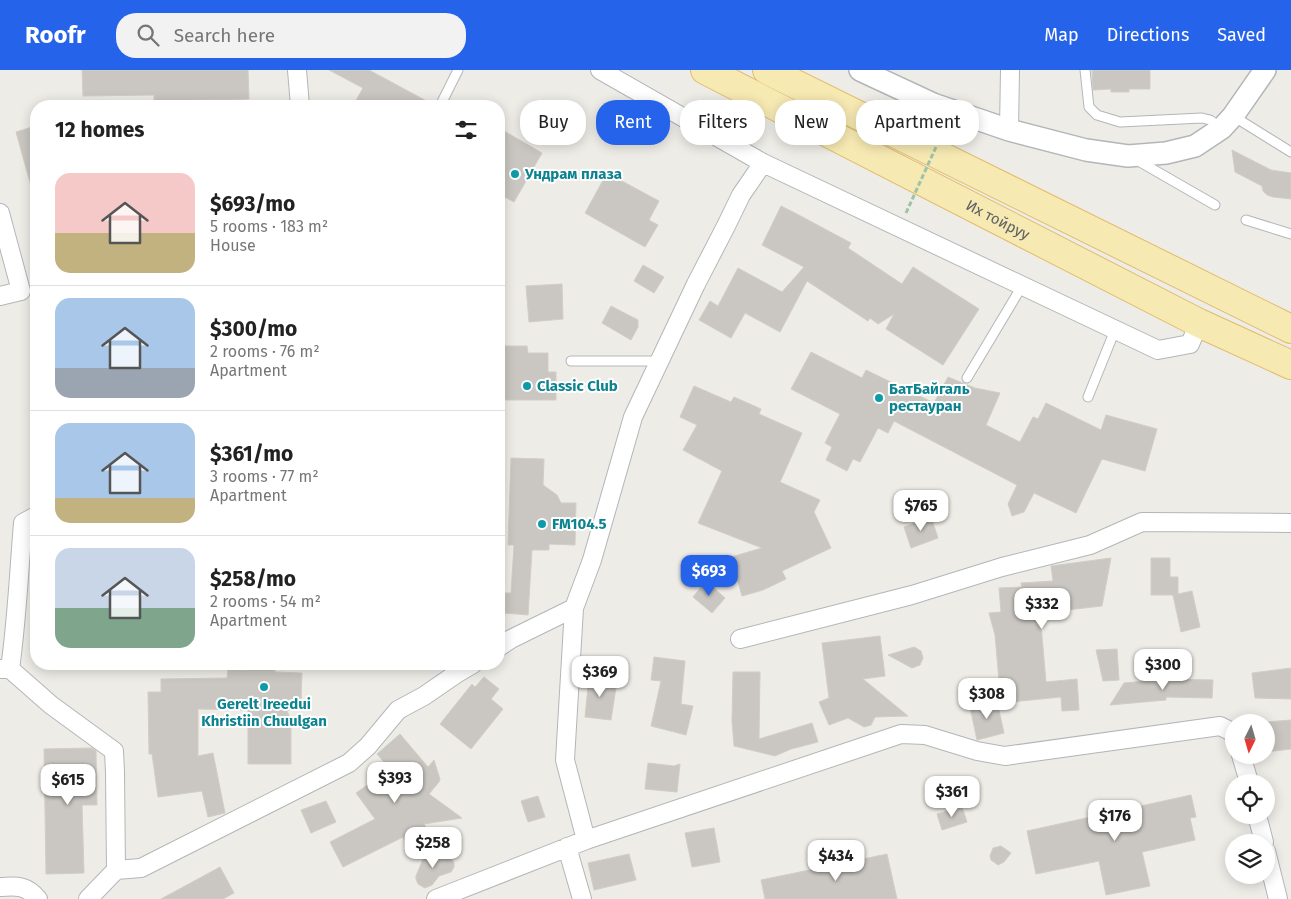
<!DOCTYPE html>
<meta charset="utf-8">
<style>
:root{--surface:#fff;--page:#f2f2f2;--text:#222;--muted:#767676;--line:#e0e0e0;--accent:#2563eb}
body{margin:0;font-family:"Fira Sans",sans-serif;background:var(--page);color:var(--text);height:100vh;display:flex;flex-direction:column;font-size:19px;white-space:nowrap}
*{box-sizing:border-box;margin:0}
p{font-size:16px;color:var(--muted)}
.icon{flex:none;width:28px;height:28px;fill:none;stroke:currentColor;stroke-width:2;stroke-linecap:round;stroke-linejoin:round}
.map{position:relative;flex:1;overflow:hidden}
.side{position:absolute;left:30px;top:30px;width:475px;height:570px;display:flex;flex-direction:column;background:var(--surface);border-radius:20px;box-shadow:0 2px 12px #0003}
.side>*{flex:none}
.guide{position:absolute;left:520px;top:30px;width:475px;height:45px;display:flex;gap:10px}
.needle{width:32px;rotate:185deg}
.controls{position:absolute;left:1225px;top:644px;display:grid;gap:10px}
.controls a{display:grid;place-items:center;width:50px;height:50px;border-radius:50%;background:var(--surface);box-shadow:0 2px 12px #0003;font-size:25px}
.price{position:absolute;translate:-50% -42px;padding:0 11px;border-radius:10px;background:#fff;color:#222;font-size:16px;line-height:32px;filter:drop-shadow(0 1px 2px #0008)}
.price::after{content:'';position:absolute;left:50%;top:30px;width:15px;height:11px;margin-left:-8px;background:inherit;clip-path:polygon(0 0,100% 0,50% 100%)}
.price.selected{background:var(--accent);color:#fff}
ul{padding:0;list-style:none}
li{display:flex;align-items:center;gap:15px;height:125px;padding:0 25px}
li+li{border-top:1px solid var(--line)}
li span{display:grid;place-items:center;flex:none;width:140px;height:100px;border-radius:15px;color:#555}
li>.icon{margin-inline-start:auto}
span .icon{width:60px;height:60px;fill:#fffc;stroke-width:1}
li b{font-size:21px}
h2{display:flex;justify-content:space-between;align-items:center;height:60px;padding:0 25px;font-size:21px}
.pill{padding:0 18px;border-radius:20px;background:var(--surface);box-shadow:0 2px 12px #0003;font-size:18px;line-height:45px}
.pill.selected{background:var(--accent);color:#fff}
header{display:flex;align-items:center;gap:30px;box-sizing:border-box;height:70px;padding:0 25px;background:var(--accent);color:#fff}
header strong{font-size:24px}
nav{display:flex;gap:28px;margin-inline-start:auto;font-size:18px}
.search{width:350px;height:45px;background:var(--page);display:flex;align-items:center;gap:12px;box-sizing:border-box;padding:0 18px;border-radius:20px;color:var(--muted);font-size:19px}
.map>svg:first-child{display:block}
.building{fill:#cac7c2;stroke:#d2cdc5}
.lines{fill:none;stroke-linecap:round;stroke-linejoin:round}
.service-casing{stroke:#b3b6b9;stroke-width:11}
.minor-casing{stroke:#b3b6b9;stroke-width:20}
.tertiary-casing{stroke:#b3b6b9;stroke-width:24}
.primary-casing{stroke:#e2bc6b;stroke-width:30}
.service{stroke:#fff;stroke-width:9}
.minor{stroke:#fff;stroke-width:18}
.tertiary{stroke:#fff;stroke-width:21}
.primary{stroke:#f6e9b2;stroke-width:28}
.path-bridge{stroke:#9fc3a8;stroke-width:3;stroke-dasharray:5 2.5;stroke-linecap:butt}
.culture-dot{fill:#0f9aa8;stroke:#fff;stroke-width:2}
.labels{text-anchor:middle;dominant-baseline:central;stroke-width:4;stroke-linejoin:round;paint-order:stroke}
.culture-label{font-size:15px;font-weight:bold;fill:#0d838f;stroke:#fff;text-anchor:start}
.street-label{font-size:15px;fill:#5d6164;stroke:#fff}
</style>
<header>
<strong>Roofr</strong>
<div class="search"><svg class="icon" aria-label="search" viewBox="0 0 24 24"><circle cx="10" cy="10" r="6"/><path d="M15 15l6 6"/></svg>Search here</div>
<nav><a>Map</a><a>Directions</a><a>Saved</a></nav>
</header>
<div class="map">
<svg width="1291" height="829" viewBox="0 0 1291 829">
<rect width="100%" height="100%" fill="#eeece6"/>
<path class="building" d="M82 0H248L249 29 154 31V25L83 26Z
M329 0H369L434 35V36H353L363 18Z
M1092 0H1150V19H1129V22H1111V19L1093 20Z
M32 57 36 74V116H31L16 62Z
M499 58 542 83 514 132 499 124Z
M1232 80 1271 100 1291 103V129L1273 127 1267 125 1263 121 1262 116 1235 102Z
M607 103 659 131 649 150 658 155 645 177 585 143Z
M781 136 795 143 851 173 848 178 902 214 913 197 979 239 943 295 886 259 894 244 878 254 870 248 868 251 807 211 780 262 745 243 731 268 699 250 710 231 718 236 738 198 782 222 804 197 762 175Z
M643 195 664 207 654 223 634 211Z
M562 214 563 249 529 252 526 216Z
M611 236 638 250V257L631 270 602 253Z
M499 276H527L528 283H548V302H556V330H499Z
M811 282 862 308 866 300 934 333 948 307 975 318 1000 323 986 355 1020 372 1033 347 1038 349 1046 333 1101 360 1106 345 1157 359 1145 401 1102 389 1076 443 1034 423 1024 442 1012 446 1008 434 1017 415 894 351 888 363 878 358 860 392 853 389 847 401 826 390 832 377 825 373 840 344 791 319Z
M694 316 731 332 734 327 761 339 759 344 802 363 780 412 820 430 814 442 831 478 782 501 786 509 763 520 742 526 731 487 762 478 698 453 722 401 683 380 697 355 680 347Z
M511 388 544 389 543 415 557 425 561 433H576L575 475 549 474V480H532L528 545 504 543 505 523H511L514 475H508Z
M931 447 938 468 911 478 904 457Z
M1111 488 1102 536 1040 543 1046 612 1077 609 1079 640 1062 641 1061 627 1001 633 995 565 989 543 1001 542 999 518 1022 517 1021 513 1053 511 1051 496Z
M1151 488H1170V507H1178V524L1192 521 1200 557 1181 562 1173 525H1151Z
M706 511 725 528 712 543 693 527Z
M880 566 885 606 863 609 908 646 875 647 871 655 864 657 848 648 829 655 819 632 829 628 822 573Z
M914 577 921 581 923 588 920 595 912 598 888 585Z
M1117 579 1119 610 1103 611 1096 580Z
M654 587 685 591 681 634 693 636 686 665 651 656 661 611 651 610Z
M243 594H275V602L302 603 301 632H291V639L287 641 291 650V694H248V640L198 639V686L213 683 225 743 208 747 202 721 158 727 152 684H149L148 622H161V609L227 608 228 599 243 600Z
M1291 598V629L1255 628 1252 603Z
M733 602H760L759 669 812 653 818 672 791 679 775 686 734 676 732 651Z
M484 607 499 619 491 629 503 639 471 679 440 654 472 614 475 617Z
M589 607 617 611 611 650 585 647Z
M1167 609 1213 610 1212 628 1166 627V630L1110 635 1124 613Z
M997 631 1004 663 977 670 970 637Z
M1291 650V679L1266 682V652Z
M400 664 428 697 434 690 440 709 439 712 429 724 462 748 424 754 429 763 407 775 403 767 343 797 330 772 375 749 356 723 390 699 377 684Z
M92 678 96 681 97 735H82L84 803 46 804 44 679Z
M648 693 674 696 680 694 677 722 645 719Z
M1191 725 1196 747 1190 748 1195 770 1142 782 1150 816 1106 825 1099 791 1036 804 1027 761Z
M538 726 545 747 528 752 521 731Z
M326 731 336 752 311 763 301 740Z
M962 737 967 752 942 760 937 744Z
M714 758 720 792 692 797 685 763Z
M1001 776 1011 783 1004 792 998 795 991 790 990 786 993 778Z
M426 782 451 788 454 793V797L451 802 439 806 432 815 425 818 418 814 416 809V806Z
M629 784 636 810 594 820 588 793Z
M887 784 897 829H765L761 810Z
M220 797 234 823 223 829H161Z"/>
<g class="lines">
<defs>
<path id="service" d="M1085 0 1089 37 1097 45 1120 52 1202 48 1210 50 1222 58
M440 36 458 0
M1233 46 1291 82
M1135 89 1215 135
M1246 150 1291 164
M571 291H661
M967 308 1022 216
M1088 327 1115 260"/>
<path id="minor" d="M297 0 300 36
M600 0 763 93 1158 280 1190 274 1199 253
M1009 60 1010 0
M0 143 21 221 0 226
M740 569 912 525 1002 497 1090 475 1142 452 1291 453
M499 577 511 569 574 538
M0 599H10L51 635 114 681 115 702 116 800
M10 599C17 550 19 501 23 453L36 446
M1241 685 1249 712
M1257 745 1264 772
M586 770 901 664 925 665 977 681 1005 686 1220 656 1234 663
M567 777 582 829
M1266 781 1278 829
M0 817C17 816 26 815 38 829
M88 829 116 800 141 798 349 693 368 676 398 640 424 626 456 604 473 594
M436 829 586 770 565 690 574 538 592 490 633 347 696 214 726 156 741 125 763 93"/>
<path id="tertiary" d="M860 0 933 34 1009 60 1086 80 1128 86 1166 83 1195 76 1222 58 1233 46 1265 0"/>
<g id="primary">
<path id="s1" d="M705 0 1199 253 1291 295"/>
<path d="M767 0 1291 259"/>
</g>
</defs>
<use href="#service" class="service-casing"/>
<use href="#minor" class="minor-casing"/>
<use href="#tertiary" class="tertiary-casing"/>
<use href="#primary" class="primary-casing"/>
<use href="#service" class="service"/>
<use href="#minor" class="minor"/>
<use href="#tertiary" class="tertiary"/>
<use href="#primary" class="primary"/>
<path class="path-bridge" d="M906 143 941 66"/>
</g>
<g class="culture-dot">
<circle cx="515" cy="104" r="5"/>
<circle cx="527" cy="316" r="5"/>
<circle cx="879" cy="328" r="5"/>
<circle cx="542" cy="454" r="5"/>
<circle cx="264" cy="617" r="5"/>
</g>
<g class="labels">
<g class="culture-label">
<text x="525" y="104">Ундрам плаза</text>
<text x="537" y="316">Classic Club</text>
<text x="889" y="319">БатБайгаль<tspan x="889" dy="17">рестауран</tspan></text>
<text x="552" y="454">FM104.5</text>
<text x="264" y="634" text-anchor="middle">Gerelt Ireedui<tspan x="264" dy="17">Khristiin Chuulgan</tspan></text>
</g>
<g class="street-label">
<text stroke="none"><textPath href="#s1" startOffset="329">Их тойруу</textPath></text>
</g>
</g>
</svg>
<div class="controls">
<a><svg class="needle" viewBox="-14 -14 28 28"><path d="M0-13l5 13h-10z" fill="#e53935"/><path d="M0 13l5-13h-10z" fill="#767676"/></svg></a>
<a><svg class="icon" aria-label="locate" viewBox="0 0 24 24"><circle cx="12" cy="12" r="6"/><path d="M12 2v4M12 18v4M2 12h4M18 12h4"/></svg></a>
<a><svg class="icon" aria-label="layers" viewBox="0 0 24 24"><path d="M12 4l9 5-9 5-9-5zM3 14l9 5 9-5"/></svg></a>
</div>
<b class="price" style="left:921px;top:462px">$765</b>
<b class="price selected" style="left:709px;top:527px">$693</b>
<b class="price" style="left:1042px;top:560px">$332</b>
<b class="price" style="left:1163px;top:621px">$300</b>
<b class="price" style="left:600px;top:628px">$369</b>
<b class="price" style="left:987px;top:650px">$308</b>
<b class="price" style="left:395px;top:734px">$393</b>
<b class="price" style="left:68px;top:736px">$615</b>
<b class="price" style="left:952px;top:748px">$361</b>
<b class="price" style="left:1115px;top:772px">$176</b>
<b class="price" style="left:433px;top:799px">$258</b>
<b class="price" style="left:836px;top:812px">$434</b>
<div class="guide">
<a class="pill">Buy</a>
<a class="pill selected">Rent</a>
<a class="pill">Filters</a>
<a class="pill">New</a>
<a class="pill">Apartment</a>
</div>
<section class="side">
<h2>12 homes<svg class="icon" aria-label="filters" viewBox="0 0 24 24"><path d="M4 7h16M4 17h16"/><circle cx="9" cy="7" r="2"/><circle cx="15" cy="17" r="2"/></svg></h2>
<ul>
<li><span style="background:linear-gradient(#f6c9c9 60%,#c2b280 0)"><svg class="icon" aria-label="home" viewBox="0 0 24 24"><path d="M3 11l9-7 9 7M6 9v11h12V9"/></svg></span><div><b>$693/mo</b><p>5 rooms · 183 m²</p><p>House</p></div></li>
<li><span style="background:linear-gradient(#a9c7e8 70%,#9aa5b1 0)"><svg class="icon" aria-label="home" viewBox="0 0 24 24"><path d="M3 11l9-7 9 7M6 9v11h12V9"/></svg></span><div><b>$300/mo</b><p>2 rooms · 76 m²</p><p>Apartment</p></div></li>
<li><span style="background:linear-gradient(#a9c7e8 75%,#c2b280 0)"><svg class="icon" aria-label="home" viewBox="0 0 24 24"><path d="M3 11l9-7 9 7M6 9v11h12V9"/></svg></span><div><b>$361/mo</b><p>3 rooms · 77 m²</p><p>Apartment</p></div></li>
<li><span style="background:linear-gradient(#c9d6e8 60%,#7fa58c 0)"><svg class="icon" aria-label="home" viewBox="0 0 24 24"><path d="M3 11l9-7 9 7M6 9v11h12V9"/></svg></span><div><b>$258/mo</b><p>2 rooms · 54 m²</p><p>Apartment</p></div></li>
</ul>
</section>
</div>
